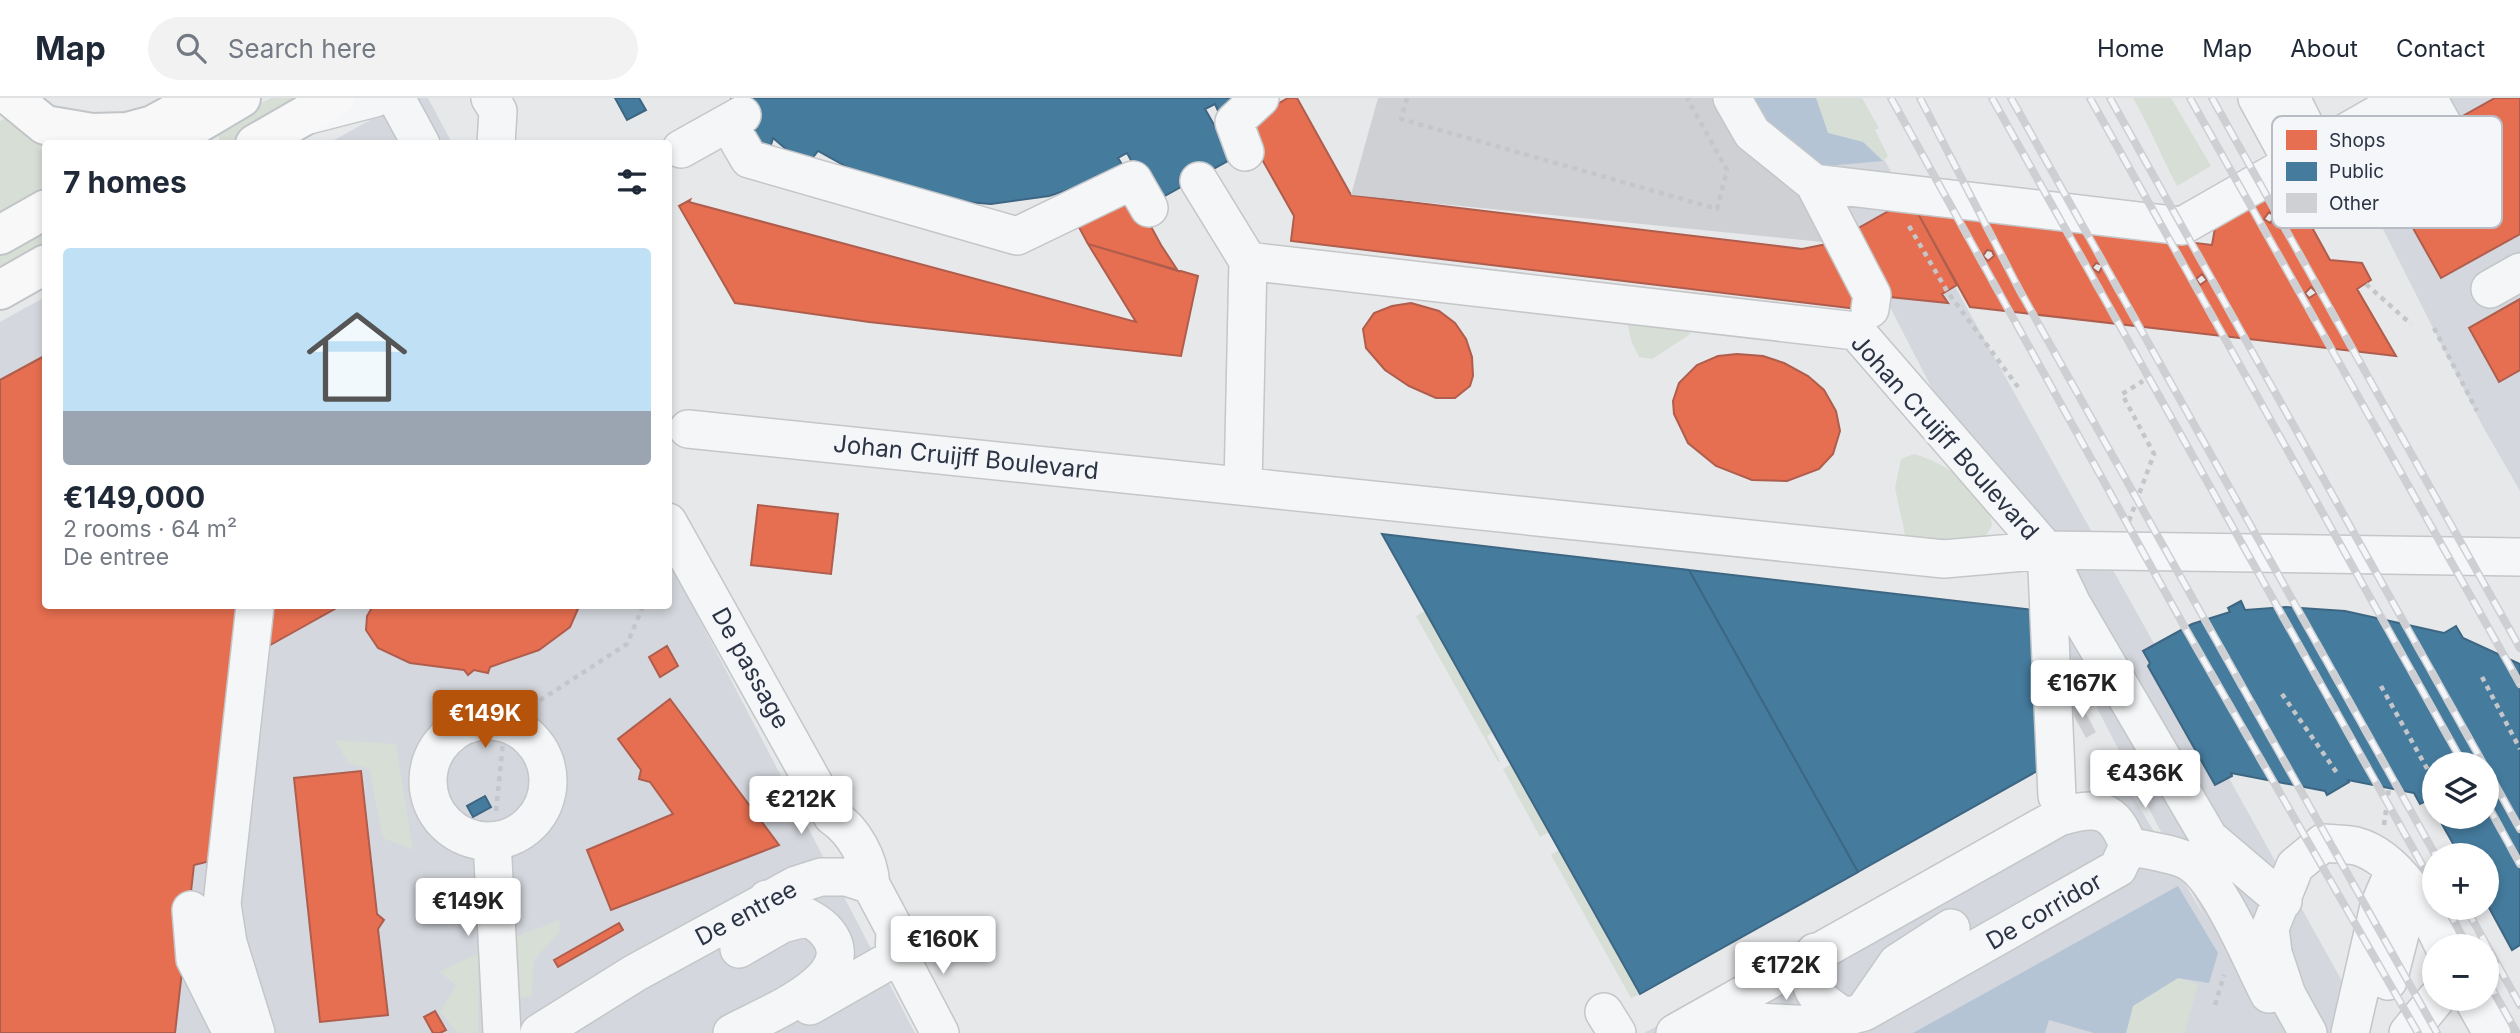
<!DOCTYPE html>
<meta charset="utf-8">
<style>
:root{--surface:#fff;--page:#f2f2f3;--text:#1f2937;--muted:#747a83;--line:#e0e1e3;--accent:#b45309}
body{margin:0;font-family:Inter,sans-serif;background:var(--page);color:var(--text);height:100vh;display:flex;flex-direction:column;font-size:26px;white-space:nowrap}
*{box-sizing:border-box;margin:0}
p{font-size:23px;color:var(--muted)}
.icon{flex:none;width:38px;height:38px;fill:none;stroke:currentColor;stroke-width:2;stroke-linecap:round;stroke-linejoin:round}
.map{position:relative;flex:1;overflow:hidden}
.side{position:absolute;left:42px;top:42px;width:630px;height:469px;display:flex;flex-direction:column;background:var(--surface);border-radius:7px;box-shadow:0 4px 10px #0003}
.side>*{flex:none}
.fabs{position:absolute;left:2422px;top:654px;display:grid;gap:14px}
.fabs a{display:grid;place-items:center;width:77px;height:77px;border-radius:50%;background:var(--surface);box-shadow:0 4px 10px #0003;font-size:35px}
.price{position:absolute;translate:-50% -60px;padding:0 16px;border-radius:7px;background:#fff;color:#222;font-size:23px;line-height:46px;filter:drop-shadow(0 2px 4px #0008)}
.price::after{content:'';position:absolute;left:50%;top:42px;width:21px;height:16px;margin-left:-10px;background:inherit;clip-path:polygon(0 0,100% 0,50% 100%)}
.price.current{background:var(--accent);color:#fff}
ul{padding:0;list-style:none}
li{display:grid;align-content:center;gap:14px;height:371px;padding:0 21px}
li+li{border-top:2px solid var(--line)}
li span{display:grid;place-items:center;height:217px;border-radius:7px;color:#555}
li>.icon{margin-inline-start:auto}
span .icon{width:126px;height:126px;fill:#fffc;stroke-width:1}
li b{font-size:30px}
h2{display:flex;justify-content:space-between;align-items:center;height:84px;padding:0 21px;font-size:30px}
header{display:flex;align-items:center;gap:42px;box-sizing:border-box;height:98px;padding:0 35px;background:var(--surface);border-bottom:2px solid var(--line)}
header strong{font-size:33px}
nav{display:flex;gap:38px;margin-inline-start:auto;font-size:24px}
.search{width:490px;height:63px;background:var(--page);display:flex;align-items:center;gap:18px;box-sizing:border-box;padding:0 24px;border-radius:38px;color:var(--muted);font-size:26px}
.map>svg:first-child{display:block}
.built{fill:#d4d7dd}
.green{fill:#d6ded6}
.water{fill:#b4c4d5}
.shops{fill:#e76f51;stroke:#af5d4d;stroke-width:2;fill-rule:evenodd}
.public{fill:#457b9d;stroke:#3d6683;stroke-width:2}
.building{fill:#ced0d3}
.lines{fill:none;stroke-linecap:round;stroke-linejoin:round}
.minor-casing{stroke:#c4c6c8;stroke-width:40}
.major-casing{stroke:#c2c5c8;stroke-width:42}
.path{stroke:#c5c6ca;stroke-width:4.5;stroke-dasharray:5 5;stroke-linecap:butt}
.minor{stroke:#f5f6f7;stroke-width:37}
.major{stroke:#f8f8f8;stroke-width:38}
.rail-casing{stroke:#cecfd2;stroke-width:8}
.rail{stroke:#f4f6f9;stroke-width:5;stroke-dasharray:16;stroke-linecap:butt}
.labels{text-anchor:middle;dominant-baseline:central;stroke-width:7;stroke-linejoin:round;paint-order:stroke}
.street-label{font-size:24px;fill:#2b3445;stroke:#f4f6f9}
.key{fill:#f4f6f9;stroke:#b8bcc3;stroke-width:2}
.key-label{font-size:19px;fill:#2b3445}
</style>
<header>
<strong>Map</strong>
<div class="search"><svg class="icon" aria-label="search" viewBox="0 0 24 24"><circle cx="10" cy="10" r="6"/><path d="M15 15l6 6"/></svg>Search here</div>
<nav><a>Home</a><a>Map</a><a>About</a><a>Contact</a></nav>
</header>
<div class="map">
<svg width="2520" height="935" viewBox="0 0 2520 935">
<rect width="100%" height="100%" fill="#e6e8ea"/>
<path class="built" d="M410 0H428L452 45 327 46Z
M1782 0H1850L2371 935H1644L2122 680 2206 821Z
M2442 0H2520V393L2482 327 2342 50Z
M45 199 46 508H668L669 463 915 935H0V224Z"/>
<path class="green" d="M271 0H309L228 45 219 41 216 30Z
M1816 0H1862L1879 30 1875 32 1888 58 1883 63 1863 44 1828 35Z
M2133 0H2171L2211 68 2177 88C2161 58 2150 29 2133 0Z
M16 15 46 46 45 96 0 122V23Z
M45 126V148L0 173V152Z
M1627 223 1697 227 1689 237 1652 261 1639 259 1631 242Z
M1914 356C1945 365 1989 392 1992 428L1981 445 1906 441 1895 390 1901 361Z
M1425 513 1493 634 1487 638 1500 663 1498 664 1416 518Z
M335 642 396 646 413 752 383 740 369 671 348 665Z
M1511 666 1549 734 1540 739 1503 671Z
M1559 752 1640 896 1631 900 1551 757Z
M559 822 560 834 534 862 532 898 519 900 507 881 508 842Z
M479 855 478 935H458L440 914 456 887 439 874Z
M2178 880 2198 886 2185 935H2126L2133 908Z"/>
<path class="water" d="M1729 0H1816L1828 35 1863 44 1883 63 1769 73Z
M2178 788 2218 855 2209 885 2178 880 2133 908 2126 935H2094L2049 922 2045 935H1913Z"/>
<path class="shops" d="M1288 0H1297L1351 97 1802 151 1832 145 1858 211 1291 143 1294 118 1242 26Z
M2495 0H2520V136L2441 180 2377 66Z
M2288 86 2330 162 2362 165 2371 182 2357 191 2396 258 1970 209 1916 112 2212 147 2215 130ZM2269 114 2275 119 2270 125 2264 121ZM1987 152 1992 153 1994 158 1988 163 1983 158ZM2096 165 2103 167 2099 175 2092 170ZM2202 176 2207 182 2200 187 2196 181ZM2311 189 2317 195 2309 200 2305 195Z
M1130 90 1161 147 1178 173 1088 146 1074 120Z
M690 102 689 104 1136 224 1088 146 1198 178 1181 258 869 224 735 205 679 108Z
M1894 110 1916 112 1957 187 1942 196 1948 205 1860 196 1832 145Z
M2520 201V272L2499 284 2469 230Z
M1411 205 1439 213 1455 225 1466 241 1472 259 1473 278 1470 288 1455 300H1436L1409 288 1385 272 1366 250 1363 231 1374 215 1392 208Z
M1737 256 1763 258 1784 265 1808 278 1824 292 1836 313 1840 333 1833 356 1819 371 1787 383 1752 382 1716 368 1688 345 1674 316 1673 303 1679 285 1697 267 1718 258Z
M46 257V508H340L265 550 242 755 194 767 175 935H0V282Z
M758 407 838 416 831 476 751 467Z
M373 508H577L578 511 570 529 539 552 490 569 488 575 474 572 468 577 464 572 410 565 378 550 366 532 367 518Z
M667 548 678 568 660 579 649 559Z
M670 601 779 747 611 812 587 752 673 716 650 684 639 681 641 672 618 641Z
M361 673 377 816 384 822 378 831 388 917 320 924 294 680Z
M619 825 623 832 558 869 554 862Z
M435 913 446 932 440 935H433L424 919Z"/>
<path class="public" d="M615 0H639L646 12 627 22Z
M730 0H1244L1219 15 1215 6 1205 11 1233 60 1154 104 1127 55 1118 60 1123 68 1101 81 1049 98 991 106 930 101 874 84 818 53 806 68 773 40 766 64 733 0Z
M1382 436 1689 472 1858 774 1640 896Z
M1689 472 2035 512 2046 668 1858 774Z
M2241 503 2245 512 2286 509 2345 513 2444 535 2456 528 2463 540 2520 566V847L2512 852 2487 806V758H2460L2438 719H2487V667H2434V712L2428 702 2420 706 2414 695 2348 682 2349 684 2327 697 2325 693 2231 675 2232 678 2215 687 2148 568 2150 565 2143 553 2192 526 2230 514 2228 510Z
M485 698 491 709 473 719 467 708Z"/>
<path class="building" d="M1378 0H1728L1769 73 1795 81 1832 145 1351 97Z
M2079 603 2096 634 2086 640 2069 609Z"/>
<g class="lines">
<defs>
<path id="minor" d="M396 0 421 46
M490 0 498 13 496 46
M1732 0 1752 35 1814 85 1872 197 1870 211
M2257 0 2293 66
M2291 0 2317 52
M2428 0 2444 29
M2401 3 2421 41
M305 18 375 0
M728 25 749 61 1017 138 1133 82 1149 110
M681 51 742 17
M1245 54 1234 24 1260 0
M1199 83 1248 163 1856 233 2046 452 2072 506 2209 740 2283 803
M1814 85 2182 128 2406 0
M2490 191 2520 174
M688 331 1944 461 2046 452 2520 459
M1243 388 1248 163
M668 424 832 718C854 733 869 760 871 787
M2047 471 2057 698
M255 508 222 806 228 845 256 935
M428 683a60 60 0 1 1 120 0a60 60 0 1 1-120 0Z
M492 743 502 935
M2128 748C2144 752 2178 756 2191 765 2220 784 2252 864 2269 896
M191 812 195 861 232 935
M739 851 782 826 805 820
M1815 854C1804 894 1814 898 1846 920
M894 860 907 872 940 935
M2388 883 2411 793
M2473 901 2492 935
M1868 907 1897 865 1951 830
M810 908 894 860
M1604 914 1617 935
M539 935 635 875 796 787 821 779H846L871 787 895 832 894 860
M732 935C762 918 870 879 824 831 810 817 784 810 767 801
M1675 935 2059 719C2097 708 2114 709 2128 748L2118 770 1864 914 1814 927 1739 923 1702 935
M2308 935 2287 897 2273 855 2270 830 2295 768 2323 745C2333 746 2345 746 2356 748 2397 759 2428 813 2444 849
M2350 935 2379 808 2394 773
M2408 935 2436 901"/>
<path id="major" d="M12 0 45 27 92 35 127 34 153 27 202 0
M182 35 241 0
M255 46 335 0
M0 137 46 111
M0 192 46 166"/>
</defs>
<use href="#minor" class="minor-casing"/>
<use href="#major" class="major-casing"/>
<path class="path" d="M1407 0 1401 21 1717 111 1727 72 1687 0
M1909 128 1947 193 2018 289
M2366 186 2411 226
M2434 230 2477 313
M2129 423 2154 356 2122 296 2143 283
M2482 579 2520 651
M2381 588 2434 683
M2282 596 2337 675
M496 713 505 625 627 546 643 508
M2384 727 2389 690
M2215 907 2224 877"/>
<use href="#minor" class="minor"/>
<use href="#major" class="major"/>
<defs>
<path id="rail" d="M1891 0 2184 528 2418 935
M1920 0 2020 193 2437 935
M1992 0 2434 788
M2011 0 2436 758
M2090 0 2464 667
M2110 0 2484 667
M2190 0 2520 586
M2212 0 2520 550
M2487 672 2520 731
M2487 706 2520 766
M2447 810 2468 849
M2466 810 2520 907
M2487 882 2517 935"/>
</defs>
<use href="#rail" class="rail-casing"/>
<use href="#rail" class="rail"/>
</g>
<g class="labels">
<g class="street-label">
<text transform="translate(1945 339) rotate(48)">Johan Cruijff Boulevard</text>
<text transform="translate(966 359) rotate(6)">Johan Cruijff Boulevard</text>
<text transform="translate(751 570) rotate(61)">De passage</text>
<text transform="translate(2044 813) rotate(-30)">De corridor</text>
<text transform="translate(746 815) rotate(-28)">De entree</text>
</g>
</g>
<rect x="2272" y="18" width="230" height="112" rx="10" class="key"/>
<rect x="2286" y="32" width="31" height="20" fill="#e76f51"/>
<rect x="2286" y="64" width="31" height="19" fill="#457b9d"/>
<rect x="2286" y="95" width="31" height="20" fill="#ced0d3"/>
<g class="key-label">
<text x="2329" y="49">Shops</text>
<text x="2329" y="80">Public</text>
<text x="2329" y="112">Other</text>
</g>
</svg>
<div class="fabs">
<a><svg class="icon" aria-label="layers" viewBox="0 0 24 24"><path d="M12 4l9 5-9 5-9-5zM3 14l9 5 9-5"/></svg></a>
<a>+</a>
<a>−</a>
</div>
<b class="price" style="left:2082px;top:622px">€167K</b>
<b class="price current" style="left:485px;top:652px">€149K</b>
<b class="price" style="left:2145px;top:712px">€436K</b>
<b class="price" style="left:801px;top:738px">€212K</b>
<b class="price" style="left:468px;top:840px">€149K</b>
<b class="price" style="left:943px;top:878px">€160K</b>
<b class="price" style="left:1786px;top:904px">€172K</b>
<section class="side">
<h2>7 homes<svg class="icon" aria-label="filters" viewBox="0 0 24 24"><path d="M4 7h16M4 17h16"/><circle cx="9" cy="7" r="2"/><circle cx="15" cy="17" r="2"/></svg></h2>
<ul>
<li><span style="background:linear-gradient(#bfe0f5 75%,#9aa5b1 0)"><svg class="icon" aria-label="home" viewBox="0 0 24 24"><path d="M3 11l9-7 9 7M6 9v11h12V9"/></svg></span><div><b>€149,000</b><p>2 rooms · 64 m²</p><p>De entree</p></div></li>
</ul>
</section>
</div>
